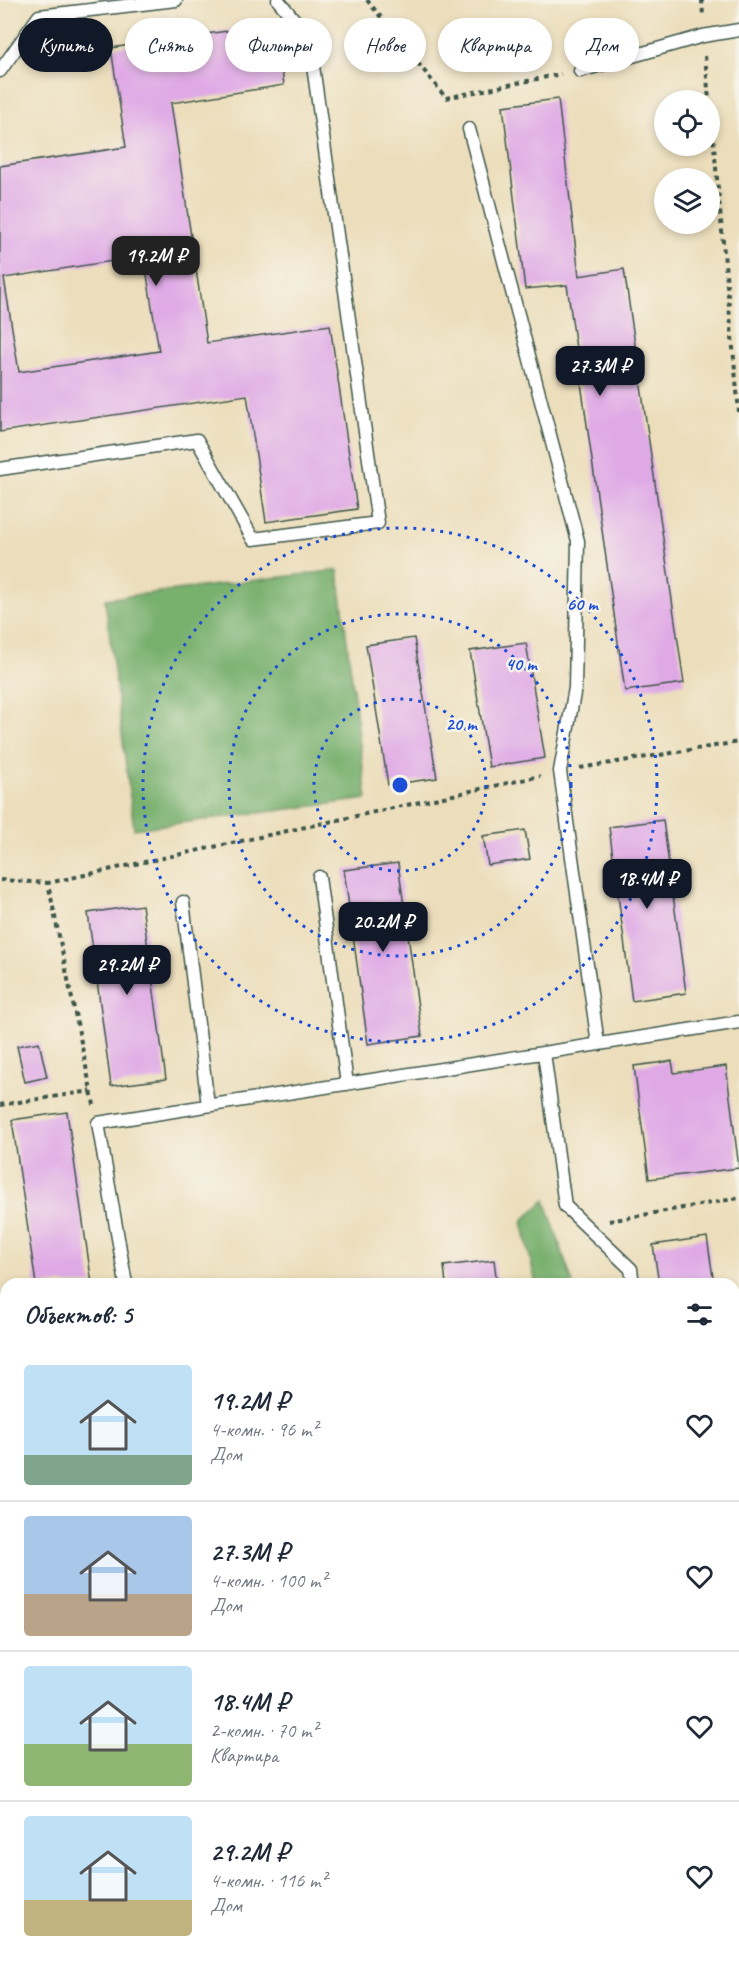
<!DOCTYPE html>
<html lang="ru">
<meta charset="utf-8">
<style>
:root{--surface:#fff;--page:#f6f6f7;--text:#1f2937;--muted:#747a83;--line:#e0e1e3;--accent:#111827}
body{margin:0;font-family:Caveat,sans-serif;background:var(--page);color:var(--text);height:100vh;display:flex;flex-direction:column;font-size:22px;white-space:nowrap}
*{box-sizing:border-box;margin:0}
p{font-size:20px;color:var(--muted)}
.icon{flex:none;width:33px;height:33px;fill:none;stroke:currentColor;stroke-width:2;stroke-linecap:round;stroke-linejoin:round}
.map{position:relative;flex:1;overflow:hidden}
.drawer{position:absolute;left:0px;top:1278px;width:740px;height:684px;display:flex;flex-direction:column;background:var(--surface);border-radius:18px 18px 0 0;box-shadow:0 3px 9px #0003}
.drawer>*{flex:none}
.guide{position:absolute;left:18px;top:18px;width:704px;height:54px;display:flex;gap:12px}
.fabs{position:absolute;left:654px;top:90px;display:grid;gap:12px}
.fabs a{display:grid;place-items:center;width:66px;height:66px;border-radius:50%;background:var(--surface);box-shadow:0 3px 9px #0003;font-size:30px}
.price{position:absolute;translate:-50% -51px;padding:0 14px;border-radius:12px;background:var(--accent);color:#fff;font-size:20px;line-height:39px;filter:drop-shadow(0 2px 3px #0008)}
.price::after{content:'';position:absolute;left:50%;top:36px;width:18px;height:14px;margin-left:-9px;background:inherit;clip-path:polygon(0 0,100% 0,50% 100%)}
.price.active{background:#222;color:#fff}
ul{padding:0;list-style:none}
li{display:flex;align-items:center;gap:18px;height:150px;padding:0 24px}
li+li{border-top:2px solid var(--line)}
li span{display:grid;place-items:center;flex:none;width:168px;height:120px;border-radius:6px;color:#555}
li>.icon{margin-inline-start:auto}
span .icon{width:72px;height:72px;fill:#fffc;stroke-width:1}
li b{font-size:26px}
h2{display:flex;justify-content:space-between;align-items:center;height:72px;padding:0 24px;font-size:26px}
.tag{padding:0 21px;border-radius:27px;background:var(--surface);box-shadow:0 3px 9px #0003;font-size:21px;line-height:54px}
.tag.active{background:var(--accent);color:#fff}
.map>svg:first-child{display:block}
.forest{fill:#78b06e;stroke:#4c7651;stroke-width:1.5}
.building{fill:#dfa9e6;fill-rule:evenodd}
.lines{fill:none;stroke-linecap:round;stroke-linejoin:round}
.lane-casing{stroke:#3e5548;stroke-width:15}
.path{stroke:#3e5548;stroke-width:4;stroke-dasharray:4.5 4.5;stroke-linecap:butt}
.lane{stroke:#fff;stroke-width:12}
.ring{fill:none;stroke:#1d4ed8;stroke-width:3;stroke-dasharray:3 6}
.centre{fill:#1d4ed8;stroke:#f7f3e8;stroke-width:3}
.ring-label{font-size:18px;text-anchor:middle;font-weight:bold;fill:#1d4ed8;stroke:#f7f3e8;stroke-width:5;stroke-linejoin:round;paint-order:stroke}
</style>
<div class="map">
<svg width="739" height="1962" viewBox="0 0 739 1962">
<rect width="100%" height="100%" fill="#f7f3e8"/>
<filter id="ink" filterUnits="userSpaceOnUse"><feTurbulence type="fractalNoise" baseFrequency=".0167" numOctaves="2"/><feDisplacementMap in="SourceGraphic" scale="12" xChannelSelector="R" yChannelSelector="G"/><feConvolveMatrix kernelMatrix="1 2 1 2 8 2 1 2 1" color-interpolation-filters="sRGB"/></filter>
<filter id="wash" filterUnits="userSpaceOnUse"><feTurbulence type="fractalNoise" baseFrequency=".008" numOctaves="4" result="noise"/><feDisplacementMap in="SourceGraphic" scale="24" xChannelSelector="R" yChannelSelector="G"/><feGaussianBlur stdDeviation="1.35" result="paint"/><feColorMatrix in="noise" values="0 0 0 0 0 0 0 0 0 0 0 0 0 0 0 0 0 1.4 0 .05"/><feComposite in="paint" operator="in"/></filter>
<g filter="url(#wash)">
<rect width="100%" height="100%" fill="#ecdebb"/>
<path class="forest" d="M338 570 367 799 134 829 105 599Z
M545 1200 573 1284H536L522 1221Z
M0 1299 6 1337V1956H30L26 1962H0Z
M739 1776V1962H543L548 1956H734V1777Z"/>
<g id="blocks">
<path class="building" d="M275 24 284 85 171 103 207 343 330 325 357 509 266 522 247 395 0 432V166L126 147 111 48ZM144 256 159 351 19 372 4 278Z
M558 99 579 276 624 269 684 683 625 691 567 285 525 289 503 106Z
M414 638 437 778 388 785 366 645Z
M526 643 545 758 489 767 470 651Z
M663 820 686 993 632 1001 609 827Z
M525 830 530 859 488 865 483 836Z
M398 863 422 1036 368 1044 344 870Z
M142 905 166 1079 111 1086 88 913Z
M39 1042 47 1077 25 1082 17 1046Z
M672 1061 674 1073 726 1066 739 1168 649 1179 634 1066Z
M67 1112 92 1284H36L12 1120Z
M707 1237 714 1284H659L653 1245Z
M494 1260 497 1284H446L444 1266Z
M371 1278 372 1284H334V1283Z"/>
</g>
</g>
<g filter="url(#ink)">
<use href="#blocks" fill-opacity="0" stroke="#3e5548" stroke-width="1.5"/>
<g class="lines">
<defs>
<path id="lane" d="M0 71 39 16 176 0
M580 71 703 36 739 30
M469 129 578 541 575 688 560 771 598 1044
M0 469 197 440 253 539 378 523 309 38 278 0
M319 877 347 1084
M183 902 208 1105
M544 1053 565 1206 631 1269 633 1284
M126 1284 98 1123 739 1022
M380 1956 387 1962
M338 1962 343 1956"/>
</defs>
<use href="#lane" class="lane-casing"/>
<path class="path" d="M367 0 446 98 561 74
M702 0 703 16
M705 56 709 100
M710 104 739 412
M580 768 739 742
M0 880 48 883
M0 1105 91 1091
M94 1105 48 883 540 776
M609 1221 739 1198
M734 1544 739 1536
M413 1962 418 1956"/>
<use href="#lane" class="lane"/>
</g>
</g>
<g class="ring">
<circle cx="400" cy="785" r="86"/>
<circle cx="400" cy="785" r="171"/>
<circle cx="400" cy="785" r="257"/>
</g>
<circle cx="400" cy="785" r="9" class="centre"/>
<g class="ring-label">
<text x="582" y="610">60 m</text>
<text x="521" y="670">40 m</text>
<text x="461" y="730">20 m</text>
</g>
</svg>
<div class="fabs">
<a><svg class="icon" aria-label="locate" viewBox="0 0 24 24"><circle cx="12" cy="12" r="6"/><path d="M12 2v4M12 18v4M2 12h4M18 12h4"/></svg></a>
<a><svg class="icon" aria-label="layers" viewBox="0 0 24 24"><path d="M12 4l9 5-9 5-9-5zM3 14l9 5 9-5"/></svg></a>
</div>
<b class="price active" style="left:156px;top:287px">19.2M ₽</b>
<b class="price" style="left:600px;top:397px">27.3M ₽</b>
<b class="price" style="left:647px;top:910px">18.4M ₽</b>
<b class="price" style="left:383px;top:953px">20.2M ₽</b>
<b class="price" style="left:127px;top:996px">29.2M ₽</b>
<div class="guide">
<a class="tag active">Купить</a>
<a class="tag">Снять</a>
<a class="tag">Фильтры</a>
<a class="tag">Новое</a>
<a class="tag">Квартира</a>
<a class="tag">Дом</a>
</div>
<section class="drawer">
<h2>Объектов: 5<svg class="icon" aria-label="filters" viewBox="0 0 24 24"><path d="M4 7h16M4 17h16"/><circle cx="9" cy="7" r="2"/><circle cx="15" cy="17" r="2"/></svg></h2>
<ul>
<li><span style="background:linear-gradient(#bfe0f5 75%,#7fa58c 0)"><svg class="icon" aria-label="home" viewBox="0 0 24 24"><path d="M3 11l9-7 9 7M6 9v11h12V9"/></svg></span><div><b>19.2M ₽</b><p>4-комн. · 96 m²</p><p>Дом</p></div><svg class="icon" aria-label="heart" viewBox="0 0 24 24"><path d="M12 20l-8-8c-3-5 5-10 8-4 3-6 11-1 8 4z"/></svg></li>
<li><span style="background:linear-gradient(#a9c7e8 65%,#b9a48a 0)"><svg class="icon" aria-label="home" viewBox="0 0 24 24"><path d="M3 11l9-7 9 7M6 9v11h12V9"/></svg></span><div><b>27.3M ₽</b><p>4-комн. · 100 m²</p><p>Дом</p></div><svg class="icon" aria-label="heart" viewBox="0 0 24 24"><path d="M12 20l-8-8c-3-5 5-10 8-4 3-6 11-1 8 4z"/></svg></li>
<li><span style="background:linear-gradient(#bfe0f5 65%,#8fb573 0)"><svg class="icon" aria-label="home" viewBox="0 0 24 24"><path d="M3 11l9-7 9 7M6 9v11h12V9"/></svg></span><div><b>18.4M ₽</b><p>2-комн. · 70 m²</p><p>Квартира</p></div><svg class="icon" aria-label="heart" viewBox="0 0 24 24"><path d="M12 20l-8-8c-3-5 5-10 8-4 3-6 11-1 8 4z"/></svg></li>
<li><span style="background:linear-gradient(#bfe0f5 70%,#c2b280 0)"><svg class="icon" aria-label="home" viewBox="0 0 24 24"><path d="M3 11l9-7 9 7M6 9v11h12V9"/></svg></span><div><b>29.2M ₽</b><p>4-комн. · 116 m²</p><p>Дом</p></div><svg class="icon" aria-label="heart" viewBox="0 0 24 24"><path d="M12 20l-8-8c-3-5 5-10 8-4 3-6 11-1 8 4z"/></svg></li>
</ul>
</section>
</div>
